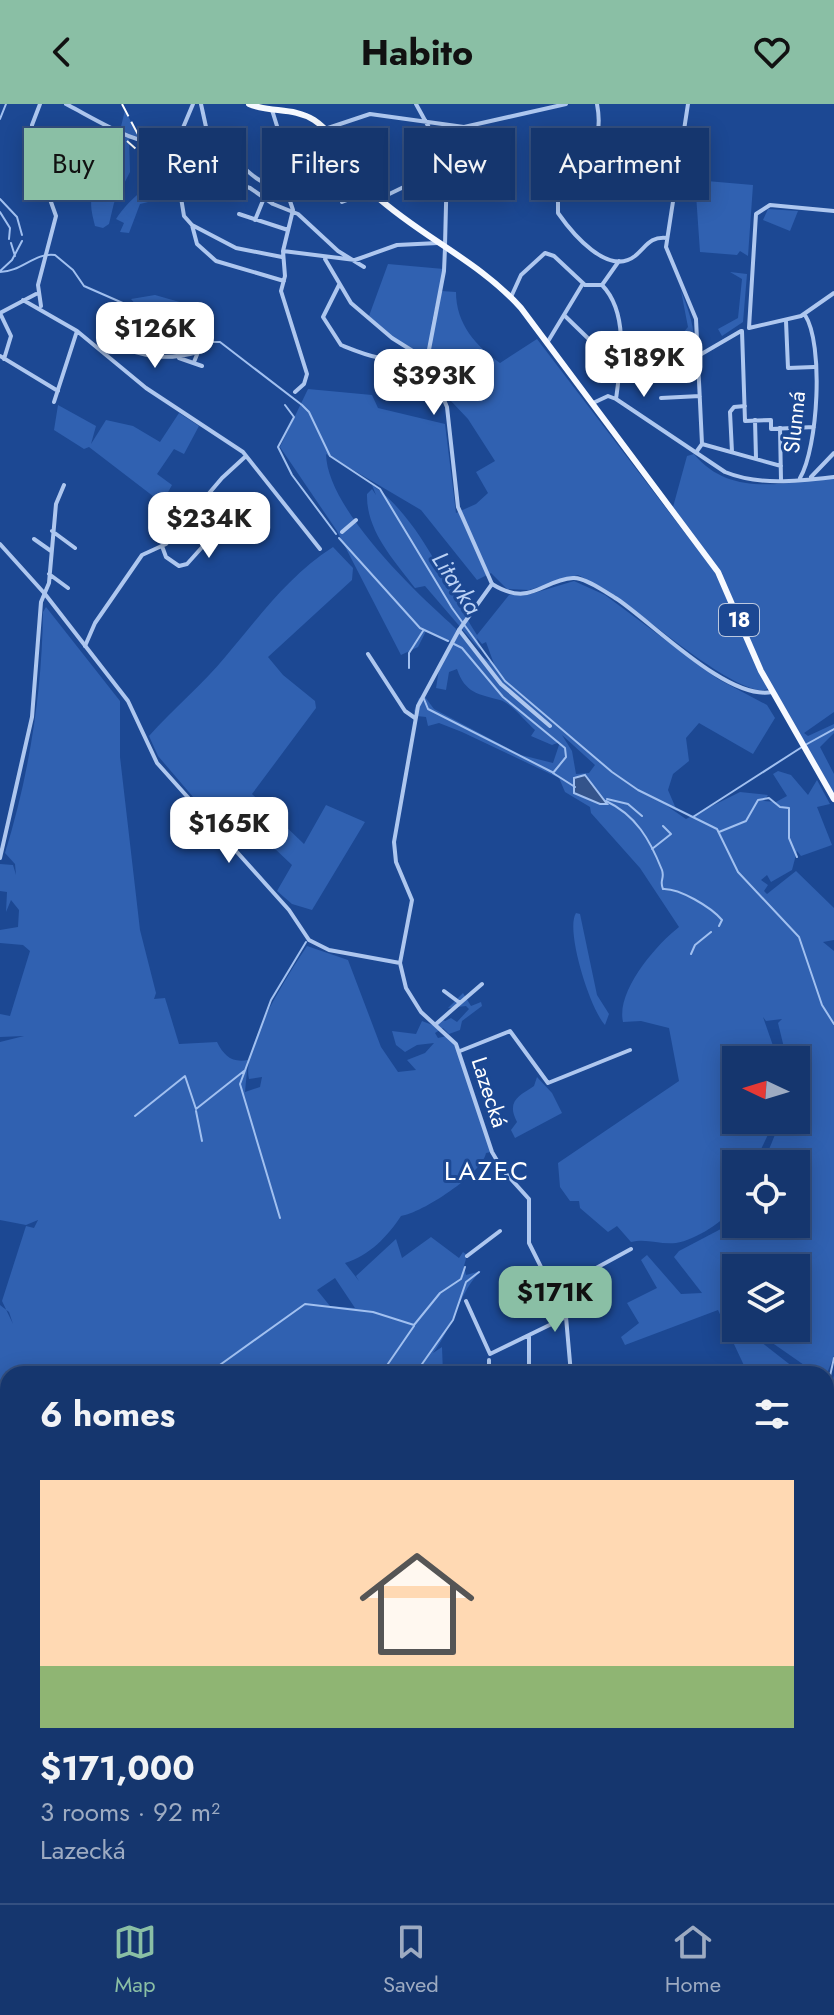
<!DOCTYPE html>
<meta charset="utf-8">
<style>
:root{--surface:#15366e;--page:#224176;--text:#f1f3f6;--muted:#9dabc2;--line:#345081;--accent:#8abfa5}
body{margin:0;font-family:Jost,sans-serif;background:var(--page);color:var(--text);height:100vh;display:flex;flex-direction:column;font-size:30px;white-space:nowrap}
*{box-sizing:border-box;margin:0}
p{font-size:26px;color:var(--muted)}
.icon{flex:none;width:44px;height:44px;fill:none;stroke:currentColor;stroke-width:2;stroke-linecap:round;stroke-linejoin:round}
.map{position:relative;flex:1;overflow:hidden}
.side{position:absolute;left:0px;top:1262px;width:834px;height:538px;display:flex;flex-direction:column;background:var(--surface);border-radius:24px 24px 0 0;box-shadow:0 4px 20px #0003,0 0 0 2px var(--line)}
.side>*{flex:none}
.hud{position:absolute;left:24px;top:24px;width:786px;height:72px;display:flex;gap:16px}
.needle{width:52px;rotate:274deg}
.tools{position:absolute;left:722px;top:942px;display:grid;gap:16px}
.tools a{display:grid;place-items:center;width:88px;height:88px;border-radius:0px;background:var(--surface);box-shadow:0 4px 20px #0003,0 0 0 2px var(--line);font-size:40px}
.price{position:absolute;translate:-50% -68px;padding:0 18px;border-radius:16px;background:#fff;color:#222;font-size:26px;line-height:52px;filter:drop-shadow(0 2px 4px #0008)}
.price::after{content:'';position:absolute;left:50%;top:48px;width:24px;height:18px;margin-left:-12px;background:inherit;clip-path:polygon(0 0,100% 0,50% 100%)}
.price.active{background:var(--accent);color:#111}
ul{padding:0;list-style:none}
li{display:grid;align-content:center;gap:16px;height:424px;padding:0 40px}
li+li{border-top:2px solid var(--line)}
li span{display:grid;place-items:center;height:248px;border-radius:0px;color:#555}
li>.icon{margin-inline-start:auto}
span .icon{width:144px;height:144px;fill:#fffc;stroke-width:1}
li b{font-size:34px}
h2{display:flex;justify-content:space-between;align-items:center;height:96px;padding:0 40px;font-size:34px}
.pill{padding:0 28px;border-radius:0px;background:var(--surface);box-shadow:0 4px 20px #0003,0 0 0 2px var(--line);font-size:28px;line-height:72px}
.pill.active{background:var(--accent);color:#111}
header{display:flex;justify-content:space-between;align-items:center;height:104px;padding:0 40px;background:var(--accent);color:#111;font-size:36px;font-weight:700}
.menu{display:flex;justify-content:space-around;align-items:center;height:112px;border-top:2px solid var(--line);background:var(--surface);font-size:22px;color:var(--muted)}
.menu a{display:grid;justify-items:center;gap:4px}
.menu .active{color:var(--accent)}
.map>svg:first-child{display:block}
.green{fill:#3061b1;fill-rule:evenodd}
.water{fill:#34548b;stroke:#a1c0f0;stroke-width:2}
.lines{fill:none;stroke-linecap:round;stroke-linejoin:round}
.stream{stroke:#a1c0f0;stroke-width:2}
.minor{stroke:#aec7ef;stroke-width:4}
.tertiary{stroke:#aec7ef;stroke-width:4}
.primary{stroke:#f6f9ff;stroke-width:6}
.rail{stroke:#fff;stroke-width:2;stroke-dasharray:14 6;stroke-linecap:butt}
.labels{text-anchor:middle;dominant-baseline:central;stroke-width:6;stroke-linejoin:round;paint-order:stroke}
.shield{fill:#1c4893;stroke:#bbc8df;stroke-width:2}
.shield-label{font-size:20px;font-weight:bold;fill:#fff}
.street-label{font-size:22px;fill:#fff;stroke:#1c4893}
.water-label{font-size:24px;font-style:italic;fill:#bad1f5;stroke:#1c4893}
.quarter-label{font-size:26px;letter-spacing:2px;fill:#fff;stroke:#1c4893}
</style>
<header><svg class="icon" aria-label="back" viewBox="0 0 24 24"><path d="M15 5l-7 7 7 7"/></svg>Habito<svg class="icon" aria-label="heart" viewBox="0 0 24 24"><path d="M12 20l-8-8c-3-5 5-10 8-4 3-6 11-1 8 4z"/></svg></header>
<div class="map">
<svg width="834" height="1799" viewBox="0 0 834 1799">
<rect width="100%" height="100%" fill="#1c4893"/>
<path class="green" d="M125 6 140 35H129L130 68 114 99 109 120 103 124 95 122C91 106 87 93 100 80L96 74 88 71 119 31Z
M171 76 175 77 176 91 140 100 129 129 120 128 124 119 116 115C132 92 144 83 171 76Z
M695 76 753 81 748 152 740 147 737 151 700 148Z
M768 105 798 107 790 127 763 116Z
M388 160 444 165 431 222 441 187 456 188C456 220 476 242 500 259L537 235 714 467 768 585C742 597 642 510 617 493 605 484 591 478 578 471L529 486 507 485 491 469 477 476 421 406 326 350C327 403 411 484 450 519 465 533 474 550 494 560L486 538 482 540 477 534 480 546 425 482 415 484C394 456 366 427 367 390L372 385 376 391 372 381C421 415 445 481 477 531L509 491 531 490 574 477 605 491 718 575 767 601 775 614 753 650 699 619 686 634 689 657 673 670 668 686 677 707 667 702 686 715 740 688 768 691 764 697 776 698 787 692 773 670 778 667 791 671 808 691 817 676 830 700 817 703 832 741 801 752 797 747 792 766 771 778 767 771 761 776 768 781 764 787 767 790 796 767 834 804V836L823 838 834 847V1252L826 1272 817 1270 751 1224H796V1164H736V1205L731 1208 736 1207V1224H743L802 1270H748L718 1206 625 1241 621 1233 639 1219 627 1199 657 1184 641 1156 647 1151 681 1190 702 1189 674 1153 679 1147 736 1117V1120H796V1060H763L781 1016H796V956H787L778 919 782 915 766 917 763 913 778 956H736V1016H775L754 1060H736V1100C726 1117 695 1136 676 1139 660 1141 647 1134 631 1138L617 1122 608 1128 580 1104 579 1097H570L560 1083 558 1059 679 977 669 924 641 917 623 918C616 887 656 841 679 823L640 764 591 709 590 703 565 688 559 674 462 628 439 619 428 622 426 613 417 612 414 607 419 594 425 593 434 605 521 651 553 659 560 638 552 641 531 632 535 626C526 618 511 599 500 596 478 590 465 589 457 565L449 568 446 586 436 584 440 559 451 538 426 527 418 543 401 551 337 427 280 343 308 285 372 291 378 304 445 320 456 409 476 400 488 389 476 368 495 357 468 315 451 297 469 285 449 251 429 263 427 256 392 234 369 212ZM562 631 595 661 589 669 576 670 572 647Z
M730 168 747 170 743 218 722 232 718 225 738 214 742 175Z
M681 187C688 204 700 235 690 251L678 248 677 236 688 223Z
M155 191 190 201 200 209 198 232 185 236 167 226 168 216 161 208 143 209 131 195Z
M58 301 96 322 91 340 106 316 133 322 160 338 179 309 199 322 184 350 174 345 157 370 172 381 162 399 89 343 84 345 54 326Z
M694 350C730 394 785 379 834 373V608L804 629 808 632 834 620V629L820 643 834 670V690L765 569 720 468 673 403 687 352Z
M333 443 353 464 352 476 268 553 283 571 315 597 316 604 252 690 304 740 326 701 365 718 312 806 292 800 277 787 292 761 237 709 223 728 158 652 149 632C173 605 202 581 226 552 260 512 288 472 333 443Z
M46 503 120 597V653L140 826 156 889 154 895 165 894 179 940 217 938C224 952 232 959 248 956L245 988 260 983 262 973 249 975C241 944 289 869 307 842L348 856 381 943 398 968 416 966 407 956 425 949 434 939 417 941 405 948 396 941 392 927 416 930 422 917 435 922 441 915 445 917 451 914 457 918 469 905 466 902 448 904 463 889 471 902 481 898 482 902 462 917 460 926 449 930 443 924 435 929 438 934 447 932 456 943 491 1048 486 1049C482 1070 422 1109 401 1112 388 1132 369 1152 345 1159L359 1177 356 1172 396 1135 402 1154 431 1133 459 1154 463 1148 467 1151 464 1162 466 1171 481 1167C460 1186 453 1224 433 1249L442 1243 443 1270H420L421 1266 418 1270H8V1342L0 1341V1201L9 1208 13 1220 2 1197 26 1122 34 1124 38 1116 26 1121 0 1116V938L24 932 0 933V910L10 912 30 847 23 841 0 839V826L18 823 19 806 11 796 6 808 7 788 0 787V760L13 761 16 771 15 760 5 749C29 671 42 590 43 508ZM335 1174 355 1204H354L330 1202 317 1186Z
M576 809 580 810 597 891 609 910 605 921C590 905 565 826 576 809Z
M537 973 552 989 562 1009 515 1034 511 1026 517 1018C506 997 519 992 534 982Z
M834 1271V1490L826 1487V1291H830Z
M0 1371H8V1792H328V1799H0V1637L6 1605 0 1612Z
M834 1738V1798L826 1795V1799H625L627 1792H826V1742Z"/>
<path class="water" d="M585 671 607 700H600L574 689V674Z"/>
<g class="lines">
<path class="stream" d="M0 15 6 0
M0 95 17 113 22 131
M0 108 10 124 9 135
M11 139 15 152
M0 167 12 156 22 137
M0 168C21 168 35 148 55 151L73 166 84 182 125 200 170 242 181 244 204 238H220L302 301 309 308 330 352 380 385 452 504 505 577 612 668 638 686 717 725 738 768 799 833 822 901 834 920
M285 301 294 313 278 343 292 371 336 430
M339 434 420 524 448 537
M454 540 462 544 503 593 565 644 566 653 553 669 575 683
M409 564V549L423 527
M424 595 428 605 552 668
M807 640 834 625
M607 695 628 700 642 712
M606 697C636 711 650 736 662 766 665 775 659 776 663 785 679 784 711 803 722 816L719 822
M693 713 802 643
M719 728 746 717 758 696 769 694 780 703 789 704V734L797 753
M652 745 671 730 663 722
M691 850 695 841 711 828
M196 1007 202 1037
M135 1012 185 972 196 1005 244 967
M280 1114 240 980 271 896 306 838
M217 1263 305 1200 373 1208 414 1221 440 1189 461 1175 465 1163
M208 1270 213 1266
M381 1270 414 1222
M415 1270 453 1216 466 1178 479 1168
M828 1281 834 1254
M4 1659 8 1636"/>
<path class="minor" d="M40 0 32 21V45L56 112 38 181 41 202
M66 0C92 13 150 51 177 38
M193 0 177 38 176 63 184 112 192 121 197 140 216 157 284 177
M201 0 208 32
M597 0C606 46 579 52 558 85V109C572 129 608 173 635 152 646 143 650 132 667 134
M688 0 666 143 696 215 702 340 697 347
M272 6 282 38 283 76 293 106 283 147 285 172 281 187 307 270 304 280 295 288
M325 25 370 10 464 23 566 0
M208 32C233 47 252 83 283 84
M183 33 204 69 250 84 273 100 298 110 338 147 364 163
M183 33 208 32
M678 47 704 54
M379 95 412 79 437 57 438 40 416 0
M342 98 371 87
M239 110 288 126
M255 116 264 94
M192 121 236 144 282 153
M445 141 448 22
M283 147 355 156 397 141 438 139
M325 155 351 199 392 234 427 256
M339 181 323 213 341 241C361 249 395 264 413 248
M602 181C629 209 621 258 616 295
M511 193 521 171 545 149 554 152 585 181H602L619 157
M23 196 77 227 146 284 243 348 320 445
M0 209 11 232 4 255
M0 209 36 190
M565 212 598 244 619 248
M786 217 788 264 814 263
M749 224 756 110 770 101 834 107
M749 224 801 212 834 189
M742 227 745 317 771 316V325L814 323
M547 239 582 181
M105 245 114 241C145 253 165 257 198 248
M0 252 58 287
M698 252 741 227
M179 254 202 262
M194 258 200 243
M661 294 700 292
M54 298 77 227
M593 299 608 292 616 295 725 368C759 382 799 377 834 373
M755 316 756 354
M780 324 781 376
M702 340 781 362
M732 348 730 308 734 303 745 302
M811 373 834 349
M800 374C818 344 824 240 805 211
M222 421 236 404
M52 427 75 444
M342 428 356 416
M34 435 51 447
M162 442 166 453 179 462 187 460 222 421 199 403
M49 470 68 484
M492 480C531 504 541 476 573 474 585 473 607 489 617 495 653 519 728 597 772 588
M459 526 501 580 550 622
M85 542 95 519 142 451 166 440 222 374 246 352
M368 550 405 607 415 614
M0 754 32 613 41 498 49 479 56 400 64 381
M460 899 482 880
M436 920 460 899 444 887
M460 947 510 927 548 979 630 946
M467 1152 500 1127
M554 1187 631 1145
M466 1197 490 1250 566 1213
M529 1232V1270
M489 1270V1256
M826 1600 834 1598
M351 1792 392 1799
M423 1799 427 1792"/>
<path class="tertiary" d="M445 144 444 167 427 256 447 303 458 403 492 480 459 526 418 602 394 738 396 758 412 796 400 859 406 884 421 908 456 940 492 1048 502 1065 529 1095V1139L566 1213 571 1270
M0 440 45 490 128 597 157 659 289 806 309 836 329 846 400 859
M544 1799 545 1792"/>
<path class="primary" d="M249 0C270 9 294 3 314 16 340 33 352 70 375 91 421 133 479 157 521 204L718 468 761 567 834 695"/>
<path class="rail" d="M122 0 145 44 137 46 127 37
M156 50 169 53
M139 83 161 78"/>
</g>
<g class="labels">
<rect class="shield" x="719" y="500" width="40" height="32" rx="6"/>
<g class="shield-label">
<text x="739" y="516">18</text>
</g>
<g class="street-label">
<text transform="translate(794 318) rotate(-84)">Slunná</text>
<text transform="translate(490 988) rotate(72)">Lazecká</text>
</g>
<g class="water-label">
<text transform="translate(457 479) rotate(57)">Litavka</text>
</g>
<g class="quarter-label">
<text x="487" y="1067">LAZEC</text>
</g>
</g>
</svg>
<div class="tools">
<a><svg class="needle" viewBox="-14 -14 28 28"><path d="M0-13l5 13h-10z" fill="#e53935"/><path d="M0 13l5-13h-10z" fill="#9dabc2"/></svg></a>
<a><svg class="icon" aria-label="locate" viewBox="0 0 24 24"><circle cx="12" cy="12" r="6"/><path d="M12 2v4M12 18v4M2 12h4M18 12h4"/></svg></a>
<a><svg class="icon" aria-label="layers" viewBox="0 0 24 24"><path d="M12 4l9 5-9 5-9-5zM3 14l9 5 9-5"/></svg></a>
</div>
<b class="price" style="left:155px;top:266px">$126K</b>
<b class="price" style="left:644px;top:295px">$189K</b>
<b class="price" style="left:434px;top:313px">$393K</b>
<b class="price" style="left:209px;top:456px">$234K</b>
<b class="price" style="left:229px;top:761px">$165K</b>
<b class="price active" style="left:555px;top:1230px">$171K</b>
<div class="hud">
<a class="pill active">Buy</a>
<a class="pill">Rent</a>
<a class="pill">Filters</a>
<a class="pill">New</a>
<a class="pill">Apartment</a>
</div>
<section class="side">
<h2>6 homes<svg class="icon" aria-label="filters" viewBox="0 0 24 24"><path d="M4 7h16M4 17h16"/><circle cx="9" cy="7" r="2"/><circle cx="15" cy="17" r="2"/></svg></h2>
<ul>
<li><span style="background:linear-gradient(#ffd9b3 75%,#8fb573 0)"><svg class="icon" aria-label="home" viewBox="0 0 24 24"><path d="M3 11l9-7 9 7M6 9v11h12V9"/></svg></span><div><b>$171,000</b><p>3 rooms · 92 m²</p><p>Lazecká</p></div></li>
</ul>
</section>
</div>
<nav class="menu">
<a class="active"><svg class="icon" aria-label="map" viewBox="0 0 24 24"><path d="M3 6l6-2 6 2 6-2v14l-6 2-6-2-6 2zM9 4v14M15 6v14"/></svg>Map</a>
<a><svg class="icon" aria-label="saved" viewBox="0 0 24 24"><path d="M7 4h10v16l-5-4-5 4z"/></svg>Saved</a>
<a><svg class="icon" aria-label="home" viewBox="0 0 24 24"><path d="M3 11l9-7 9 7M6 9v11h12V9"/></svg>Home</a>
</nav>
